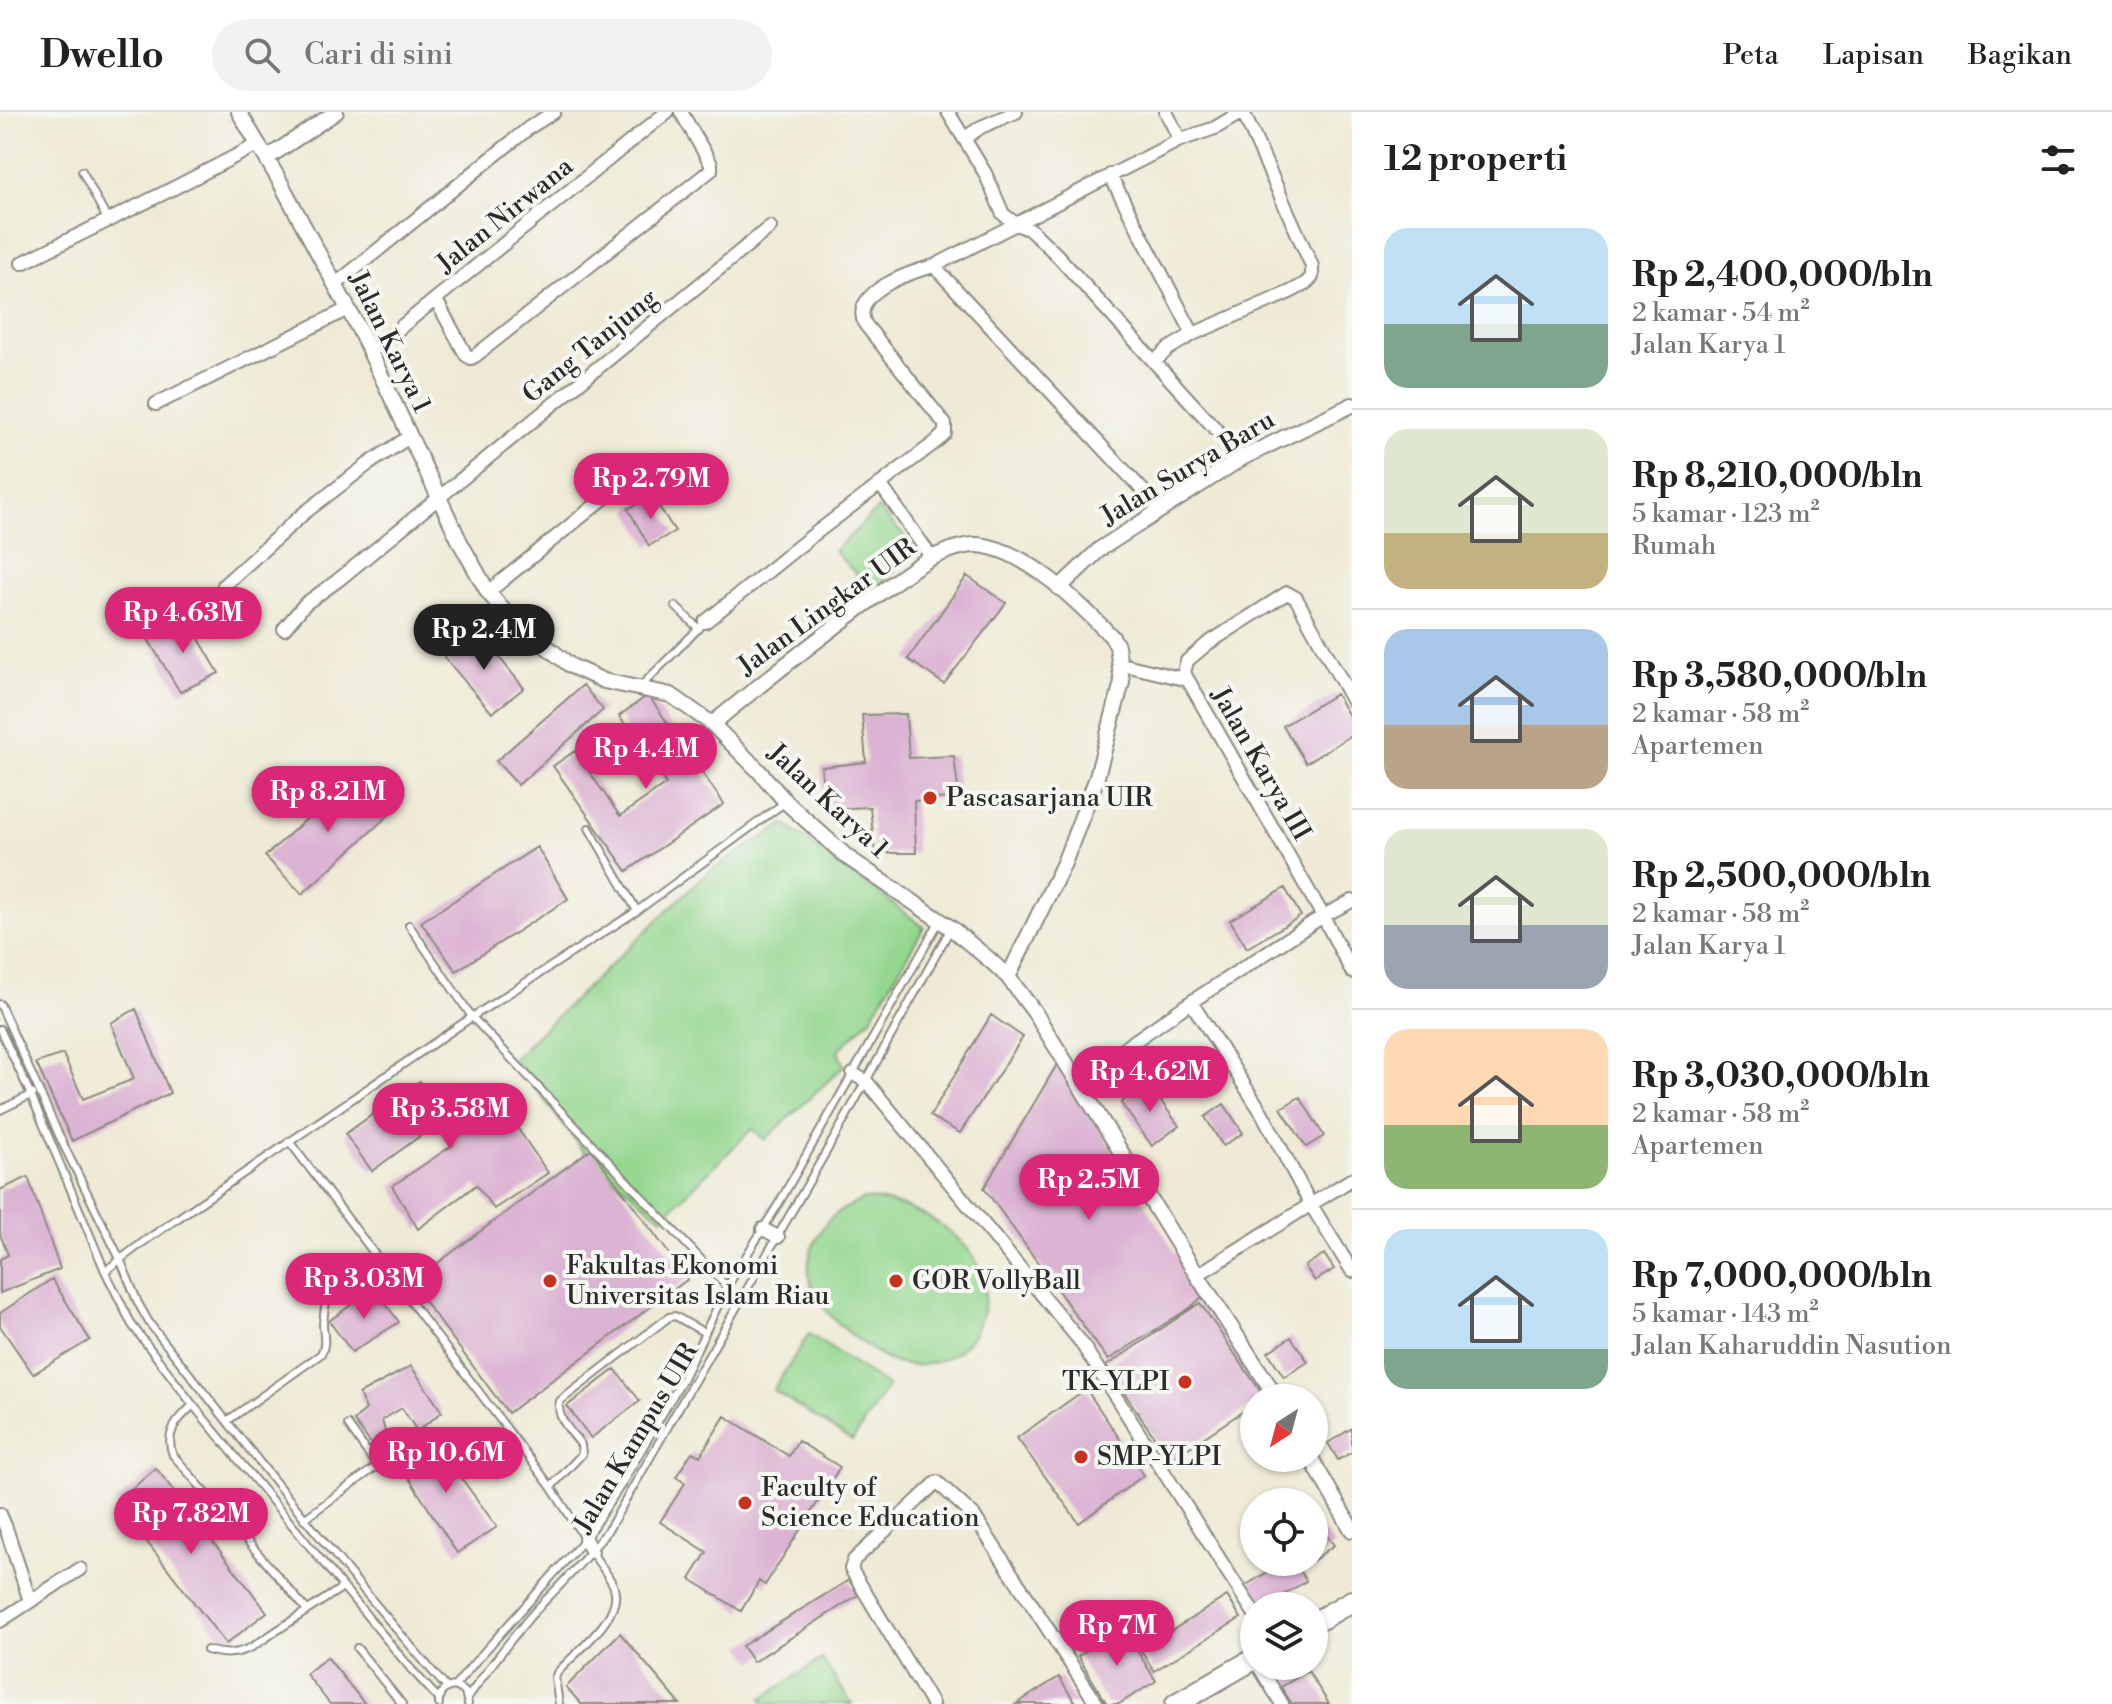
<!DOCTYPE html>
<html lang="id">
<meta charset="utf-8">
<style>
:root{--surface:#fff;--page:#f2f2f2;--text:#222;--muted:#767676;--line:#e0e0e0;--accent:#db2777}
body{margin:0;font-family:"Libre Bodoni",serif;background:var(--page);color:var(--text);height:100vh;display:flex;flex-direction:column;font-size:30px;white-space:nowrap}
*{box-sizing:border-box;margin:0}
p{font-size:26px;color:var(--muted)}
.icon{flex:none;width:44px;height:44px;fill:none;stroke:currentColor;stroke-width:2;stroke-linecap:round;stroke-linejoin:round}
.map{position:relative;flex:1;overflow:hidden}
.details{display:flex;flex-direction:column;background:var(--surface);width:760px}
.details>*{flex:none}
.needle{width:52px;rotate:216deg}
.controls{position:absolute;left:1240px;top:1272px;display:grid;gap:16px}
.controls a{display:grid;place-items:center;width:88px;height:88px;border-radius:50%;background:var(--surface);box-shadow:0 2px 6px #0004;font-size:40px}
.price{position:absolute;translate:-50% -68px;padding:0 18px;border-radius:28px;background:var(--accent);color:#fff;font-size:26px;line-height:52px;filter:drop-shadow(0 2px 4px #0008)}
.price::after{content:'';position:absolute;left:50%;top:48px;width:24px;height:18px;margin-left:-12px;background:inherit;clip-path:polygon(0 0,100% 0,50% 100%)}
.price.on{background:#222;color:#fff}
ul{padding:0;list-style:none}
li{display:flex;align-items:center;gap:24px;height:200px;padding:0 32px}
li+li{border-top:2px solid var(--line)}
li span{display:grid;place-items:center;flex:none;width:224px;height:160px;border-radius:24px;color:#555}
li>.icon{margin-inline-start:auto}
span .icon{width:96px;height:96px;fill:#fffc;stroke-width:1}
li b{font-size:34px}
h2{display:flex;justify-content:space-between;align-items:center;height:96px;padding:0 32px;font-size:34px}
header{display:flex;align-items:center;gap:48px;box-sizing:border-box;height:112px;padding:0 40px;background:var(--surface);border-bottom:2px solid var(--line)}
header strong{font-size:38px}
nav{display:flex;gap:44px;margin-inline-start:auto;font-size:28px}
.search{width:560px;height:72px;background:var(--page);display:flex;align-items:center;gap:20px;box-sizing:border-box;padding:0 28px;border-radius:44px;color:var(--muted);font-size:30px}
main{display:flex;flex:1;min-height:0}
.map>svg:first-child{display:block}
.pitch{fill:#94d78f;stroke:#60815d;stroke-width:2}
.building{fill:#dbb3d3}
.lines{fill:none;stroke-linecap:round;stroke-linejoin:round}
.service-casing{stroke:#8c8a80;stroke-width:10}
.minor-casing{stroke:#8c8a80;stroke-width:16}
.tertiary-casing{stroke:#8c8a80;stroke-width:18}
.trunk-casing{stroke:#8c8a80;stroke-width:24}
.service{stroke:#fff;stroke-width:6}
.minor{stroke:#fff;stroke-width:12}
.tertiary{stroke:#fff;stroke-width:14}
.trunk{stroke:#fff;stroke-width:20}
.poi-dot{fill:#c8321e;stroke:#f6f6f2;stroke-width:3}
.labels{text-anchor:middle;dominant-baseline:central;stroke-width:8;stroke-linejoin:round;paint-order:stroke}
.street-label{font-size:26px;fill:#2b2b2b;stroke:#f6f6f2}
.poi-label{font-size:26px;fill:#2b2b2b;stroke:#f6f6f2;text-anchor:start}
</style>
<header>
<strong>Dwello</strong>
<div class="search"><svg class="icon" aria-label="search" viewBox="0 0 24 24"><circle cx="10" cy="10" r="6"/><path d="M15 15l6 6"/></svg>Cari di sini</div>
<nav><a>Peta</a><a>Lapisan</a><a>Bagikan</a></nav>
</header>
<main>
<div class="map">
<svg width="1352" height="1592" viewBox="0 0 1352 1592">
<rect width="100%" height="100%" fill="#f6f6f2"/>
<filter id="ink" filterUnits="userSpaceOnUse"><feTurbulence type="fractalNoise" baseFrequency=".0125" numOctaves="2"/><feDisplacementMap in="SourceGraphic" scale="16" xChannelSelector="R" yChannelSelector="G"/><feConvolveMatrix kernelMatrix="1 2 1 2 8 2 1 2 1" color-interpolation-filters="sRGB"/></filter>
<filter id="wash" filterUnits="userSpaceOnUse"><feTurbulence type="fractalNoise" baseFrequency=".006" numOctaves="4" result="noise"/><feDisplacementMap in="SourceGraphic" scale="32" xChannelSelector="R" yChannelSelector="G"/><feGaussianBlur stdDeviation="1.8" result="paint"/><feColorMatrix in="noise" values="0 0 0 0 0 0 0 0 0 0 0 0 0 0 0 0 0 1.4 0 .05"/><feComposite in="paint" operator="in"/></filter>
<g filter="url(#wash)">
<rect width="100%" height="100%" fill="#eeead5"/>
<path class="pitch" d="M878 397 917 437 874 480 834 439Z
M785 712 924 815 871 906 838 939 844 954 765 1028 752 1017 662 1106 587 1044 513 946 707 761Z
M864 1087C927 1089 1015 1147 975 1219 959 1249 917 1262 886 1247 875 1241 865 1233 856 1226 825 1203 795 1169 815 1130 819 1121 825 1111 832 1105 841 1097 854 1092 864 1087Z
M809 1222 888 1274 852 1329 773 1278Z
M822 1547 852 1592H765L761 1587Z"/>
<g id="blocks">
<path class="building" d="M652 384 675 419 649 434 628 397Z
M967 464 1006 491 944 572 908 547Z
M185 503 219 561 180 580 148 527Z
M477 518 524 576 492 601 444 545Z
M583 573 603 598 518 673 496 649Z
M1336 582 1352 609V623L1306 651 1283 614Z
M648 583 724 692 627 759 553 654 575 639 620 704 666 672 619 604Z
M906 602 909 646 954 644 959 685 914 689 916 741H875L870 695 825 697 821 655 866 650 862 603Z
M357 662 391 701 302 782 265 744Z
M537 735 568 787 456 859 421 810Z
M1285 776 1301 804 1247 836 1230 808Z
M136 897 170 981 72 1029 36 951 63 942 83 987 134 967 111 911Z
M991 903 1023 925 960 1021 930 1004Z
M1059 949 1202 1185 1191 1195 1108 1248 984 1076Z
M420 969 445 1006 489 974 548 1061 494 1097 476 1073 418 1117 392 1074 453 1033 438 1011 372 1059 345 1022Z
M1148 971 1179 1014 1152 1034 1121 991Z
M1300 985 1324 1024 1306 1035 1281 996Z
M1224 992 1243 1021 1223 1034 1205 1005Z
M591 1037 688 1167 508 1301 411 1171Z
M28 1065 60 1157 0 1181V1147L8 1143 0 1122V1078Z
M1324 1142 1334 1157 1315 1169 1305 1154Z
M52 1167 90 1228 33 1262 0 1214V1201Z
M374 1176 399 1210 352 1240 329 1209Z
M1200 1191 1265 1286H1254V1292L1170 1348 1106 1254Z
M1291 1225 1308 1250 1284 1265 1268 1240Z
M411 1254 442 1300 417 1319 402 1296 382 1308 386 1323 372 1333 354 1309 366 1297 359 1282Z
M615 1257 640 1289 591 1326 567 1294Z
M1086 1277 1144 1363 1079 1411 1017 1326Z
M725 1304 789 1344 798 1329 840 1355 765 1473 759 1469 741 1499 690 1467 707 1440 660 1410 685 1371 676 1365 692 1340 700 1344Z
M1352 1316V1340L1338 1348 1328 1331Z
M432 1326 497 1415 457 1441 396 1346Z
M156 1356 267 1500 226 1532 116 1390Z
M1314 1408 1334 1433 1314 1448Z
M1284 1450H1294L1306 1469 1265 1494H1255L1243 1475Z
M849 1468 858 1483 753 1550 742 1534Z
M1227 1484 1241 1506 1154 1559 1141 1538Z
M1123 1516 1156 1569 1119 1592H1107L1078 1544Z
M620 1521 680 1592H581L566 1575Z
M327 1545 365 1592H330L306 1562Z
M1308 1559 1329 1592H1292L1281 1575Z
M1059 1565 1076 1592H1016Z"/>
</g>
</g>
<g filter="url(#ink)">
<use href="#blocks" fill-opacity="0" stroke="#8c8a80" stroke-width="2"/>
<g class="lines">
<defs>
<path id="service" d="M82 59 108 109
M675 494 699 517
M640 575 705 510
M589 716 637 799
M409 813 472 905 727 1175
M0 892 63 1032 120 1147 138 1191 150 1212C247 1335 344 1458 447 1576
M0 917 31 983 105 1159 132 1213 193 1293 411 1557 439 1587
M0 998 33 982
M289 1029 551 1375 585 1427
M105 1159 146 1128 472 905 637 799 784 691
M193 1293C177 1308 164 1321 173 1343L307 1498
M227 1309 321 1242C327 1232 323 1222 323 1211 324 1205 324 1197 326 1192 333 1173 363 1157 380 1148
M551 1375 582 1342 581 1333C572 1320 555 1306 560 1289L669 1205 675 1204 705 1221
M304 1407 377 1354 348 1313
M357 1536 402 1592
M207 1538C225 1543 235 1543 252 1535L343 1475
M455 1574 475 1550 585 1427 621 1373 682 1268 727 1175 779 1091 939 810
M468 1585C490 1555 511 1526 536 1498 562 1471 588 1445 610 1415L841 1014 951 816
M439 1592C438 1581 445 1575 455 1574L465 1580 468 1592
M559 1592 555 1566 557 1561C574 1541 627 1503 613 1473 608 1462 599 1451 592 1441"/>
<path id="minor" d="M948 0 985 61 1003 102 1016 112 1031 118 1055 141 1242 346
M1166 0 1180 28
M965 26 981 15 1016 0
M1110 63 1193 222
M22 151 170 78 259 32
M934 154 1161 398
M336 172 530 15 554 0
M436 188 466 243 471 246 475 244 711 58V52L681 0
M370 240 667 0
M1154 250 1168 237 1193 222 1290 180 1305 172 1312 165V154L1243 0
M156 292 348 197
M880 372 932 446
M224 473 303 402 367 353 409 325
M488 480 645 353
M705 510 808 427 937 329 945 321V312L865 212C849 180 911 160 934 154L1180 28 1215 16 1242 0
M284 517 305 492 337 469 770 115
M1121 552 1188 568 1323 804 1352 860
M1188 568 1184 561 1187 549 1207 532 1287 481 1296 486 1352 588
M1191 890 1262 1001 1311 1093 1352 1159
M853 962 866 969 1080 1229 1254 1501
M1077 969 1191 890 1323 804 1352 789
M763 1117 778 1125
M1197 1163 1352 1067
M0 1402 6 1416 30 1489
M585 1427 592 1440
M0 1509 80 1457
M1260 1556 1282 1592
M932 1592 851 1457 854 1448 937 1370 974 1404 1097 1592"/>
<path id="tertiary" d="M239 0 278 66 361 221 461 432 488 480 509 505 571 554 604 569 671 583 712 612 759 659 786 690 847 745 951 816 991 849 1008 865 1035 901 1197 1163 1277 1286
M267 46 336 0
M1059 476 1100 437 1242 346 1352 293
M712 612C761 572 810 533 861 495 884 479 906 459 931 446 944 440 964 432 978 433 1026 437 1080 492 1112 525L1117 534 1122 570 1096 668 1064 751 1008 865
M1311 1346 1352 1418"/>
<path id="trunk" d="M1314 1511 1352 1489
M1176 1592 1254 1547"/>
</defs>
<use href="#service" class="service-casing"/>
<use href="#minor" class="minor-casing"/>
<use href="#tertiary" class="tertiary-casing"/>
<use href="#trunk" class="trunk-casing"/>
<use href="#service" class="service"/>
<use href="#minor" class="minor"/>
<use href="#tertiary" class="tertiary"/>
<use href="#trunk" class="trunk"/>
</g>
</g>
<g class="poi-dot">
<circle cx="930" cy="686" r="8"/>
<circle cx="550" cy="1169" r="8"/>
<circle cx="896" cy="1169" r="8"/>
<circle cx="1185" cy="1270" r="8"/>
<circle cx="1081" cy="1345" r="8"/>
<circle cx="745" cy="1391" r="8"/>
</g>
<g class="labels">
<g class="street-label">
<text transform="translate(505 103) rotate(-39)">Jalan Nirwana</text>
<text transform="translate(390 230) rotate(64)">Jalan Karya 1</text>
<text transform="translate(590 234) rotate(-39)">Gang Tanjung</text>
<text transform="translate(1188 356) rotate(-31)">Jalan Surya Baru</text>
<text transform="translate(827 495) rotate(-36)">Jalan Lingkar UIR</text>
<text transform="translate(1261 652) rotate(60)">Jalan Karya III</text>
<text transform="translate(828 689) rotate(43)">Jalan Karya 1</text>
<text transform="translate(636 1326) rotate(-59)">Jalan Kampus UIR</text>
</g>
<g class="poi-label">
<text x="946" y="686">Pascasarjana UIR</text>
<text x="566" y="1154">Fakultas Ekonomi<tspan x="566" dy="30">Universitas Islam Riau</tspan></text>
<text x="912" y="1169">GOR VollyBall</text>
<text x="1169" y="1270" text-anchor="end">TK-YLPI</text>
<text x="1097" y="1345">SMP-YLPI</text>
<text x="761" y="1376">Faculty of<tspan x="761" dy="30">Science Education</tspan></text>
</g>
</g>
</svg>
<div class="controls">
<a><svg class="needle" viewBox="-14 -14 28 28"><path d="M0-13l5 13h-10z" fill="#e53935"/><path d="M0 13l5-13h-10z" fill="#767676"/></svg></a>
<a><svg class="icon" aria-label="locate" viewBox="0 0 24 24"><circle cx="12" cy="12" r="6"/><path d="M12 2v4M12 18v4M2 12h4M18 12h4"/></svg></a>
<a><svg class="icon" aria-label="layers" viewBox="0 0 24 24"><path d="M12 4l9 5-9 5-9-5zM3 14l9 5 9-5"/></svg></a>
</div>
<b class="price" style="left:651px;top:409px">Rp 2.79M</b>
<b class="price" style="left:183px;top:543px">Rp 4.63M</b>
<b class="price on" style="left:484px;top:560px">Rp 2.4M</b>
<b class="price" style="left:646px;top:679px">Rp 4.4M</b>
<b class="price" style="left:328px;top:722px">Rp 8.21M</b>
<b class="price" style="left:1150px;top:1002px">Rp 4.62M</b>
<b class="price" style="left:450px;top:1039px">Rp 3.58M</b>
<b class="price" style="left:1089px;top:1110px">Rp 2.5M</b>
<b class="price" style="left:364px;top:1209px">Rp 3.03M</b>
<b class="price" style="left:446px;top:1383px">Rp 10.6M</b>
<b class="price" style="left:191px;top:1444px">Rp 7.82M</b>
<b class="price" style="left:1117px;top:1556px">Rp 7M</b>
</div>
<section class="details">
<h2>12 properti<svg class="icon" aria-label="filters" viewBox="0 0 24 24"><path d="M4 7h16M4 17h16"/><circle cx="9" cy="7" r="2"/><circle cx="15" cy="17" r="2"/></svg></h2>
<ul>
<li><span style="background:linear-gradient(#bfe0f5 60%,#7fa58c 0)"><svg class="icon" aria-label="home" viewBox="0 0 24 24"><path d="M3 11l9-7 9 7M6 9v11h12V9"/></svg></span><div><b>Rp 2,400,000/bln</b><p>2 kamar · 54 m²</p><p>Jalan Karya 1</p></div></li>
<li><span style="background:linear-gradient(#dfe7d0 65%,#c2b280 0)"><svg class="icon" aria-label="home" viewBox="0 0 24 24"><path d="M3 11l9-7 9 7M6 9v11h12V9"/></svg></span><div><b>Rp 8,210,000/bln</b><p>5 kamar · 123 m²</p><p>Rumah</p></div></li>
<li><span style="background:linear-gradient(#a9c7e8 60%,#b9a48a 0)"><svg class="icon" aria-label="home" viewBox="0 0 24 24"><path d="M3 11l9-7 9 7M6 9v11h12V9"/></svg></span><div><b>Rp 3,580,000/bln</b><p>2 kamar · 58 m²</p><p>Apartemen</p></div></li>
<li><span style="background:linear-gradient(#dfe7d0 60%,#9aa5b1 0)"><svg class="icon" aria-label="home" viewBox="0 0 24 24"><path d="M3 11l9-7 9 7M6 9v11h12V9"/></svg></span><div><b>Rp 2,500,000/bln</b><p>2 kamar · 58 m²</p><p>Jalan Karya 1</p></div></li>
<li><span style="background:linear-gradient(#ffd9b3 60%,#8fb573 0)"><svg class="icon" aria-label="home" viewBox="0 0 24 24"><path d="M3 11l9-7 9 7M6 9v11h12V9"/></svg></span><div><b>Rp 3,030,000/bln</b><p>2 kamar · 58 m²</p><p>Apartemen</p></div></li>
<li><span style="background:linear-gradient(#bfe0f5 75%,#7fa58c 0)"><svg class="icon" aria-label="home" viewBox="0 0 24 24"><path d="M3 11l9-7 9 7M6 9v11h12V9"/></svg></span><div><b>Rp 7,000,000/bln</b><p>5 kamar · 143 m²</p><p>Jalan Kaharuddin Nasution</p></div></li>
</ul>
</section>
</main>
